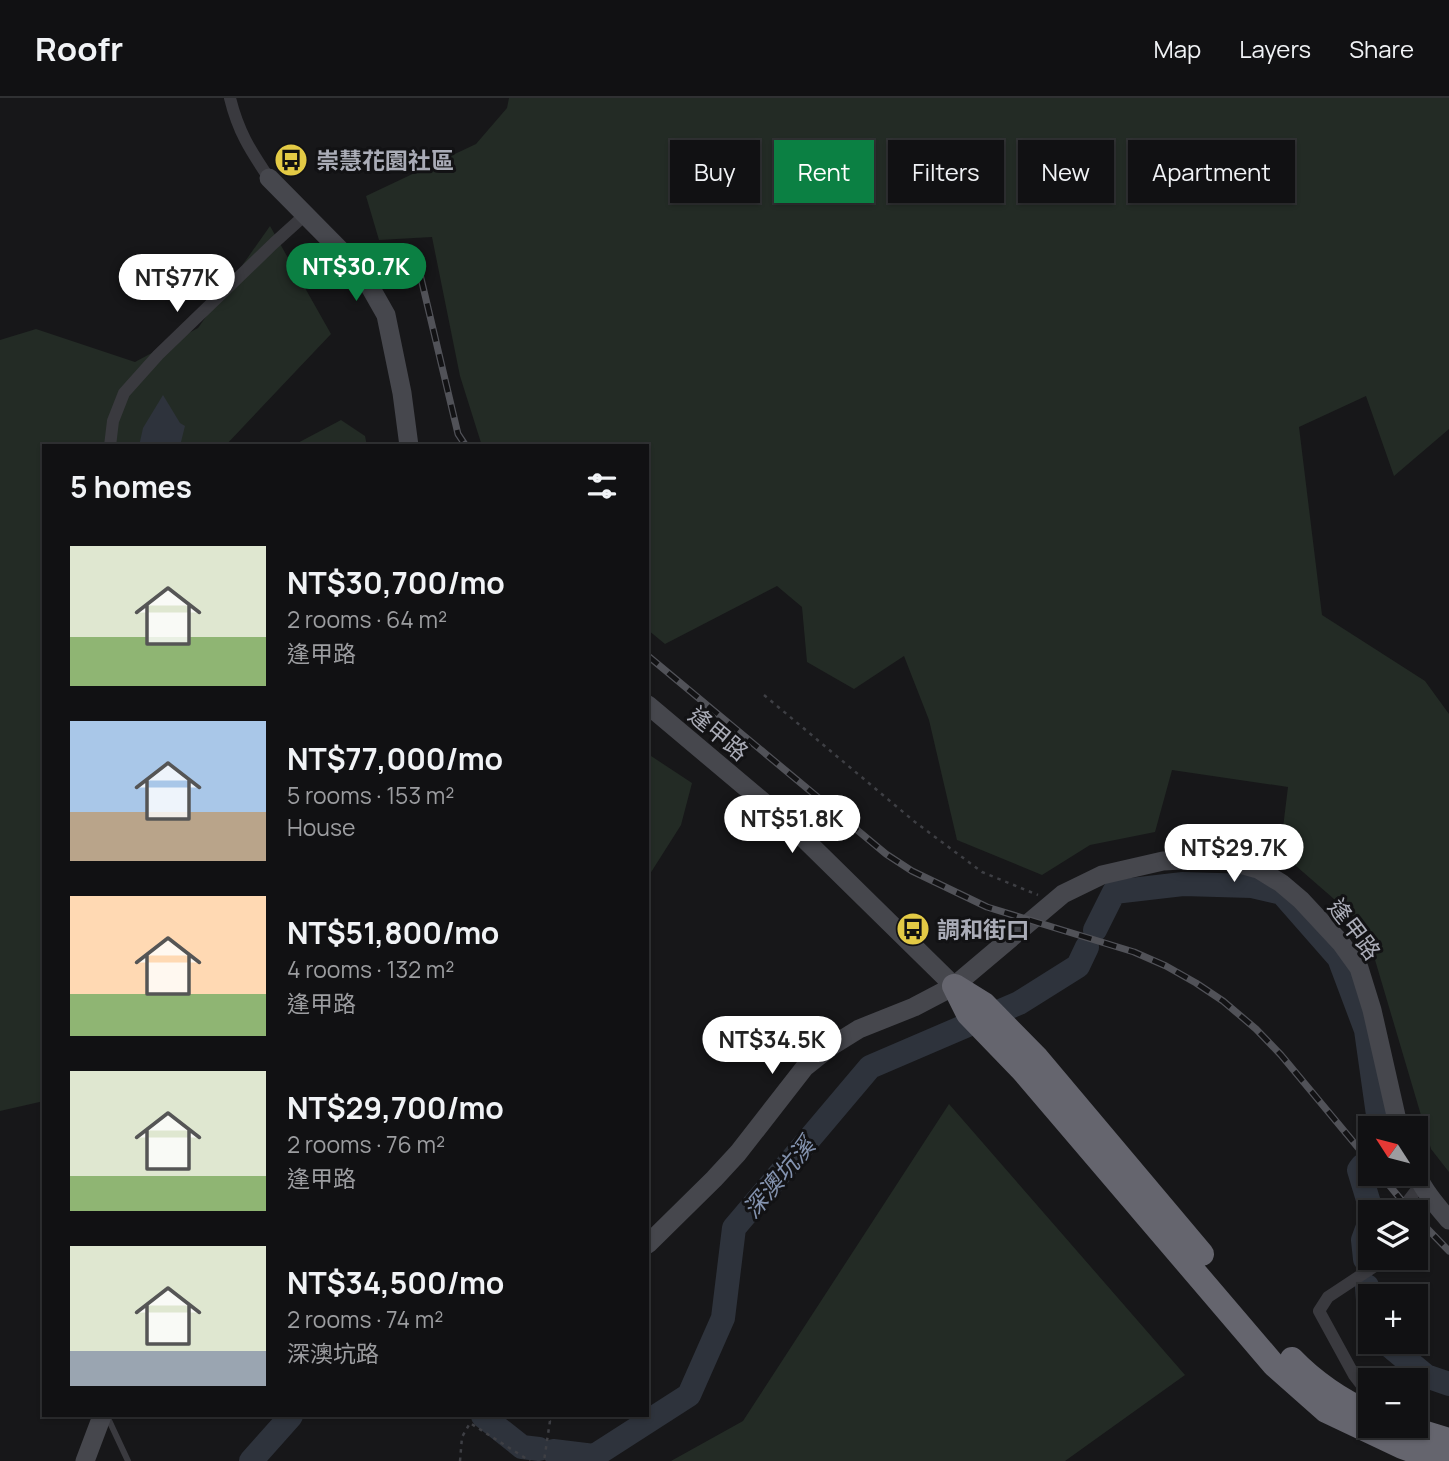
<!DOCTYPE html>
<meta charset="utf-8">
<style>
:root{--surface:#111113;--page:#1a1a1c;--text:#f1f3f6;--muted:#9c9da0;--line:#303133;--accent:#0b8043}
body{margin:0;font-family:Manrope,"Noto Sans TC",sans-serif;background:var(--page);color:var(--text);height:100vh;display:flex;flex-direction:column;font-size:26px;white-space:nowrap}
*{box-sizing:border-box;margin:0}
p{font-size:23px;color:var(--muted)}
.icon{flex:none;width:38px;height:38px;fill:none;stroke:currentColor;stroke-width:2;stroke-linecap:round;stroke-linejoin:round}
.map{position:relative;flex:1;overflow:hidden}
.sheet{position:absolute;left:42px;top:346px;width:607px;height:973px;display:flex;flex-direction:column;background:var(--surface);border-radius:0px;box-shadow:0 2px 5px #0004,0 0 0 2px var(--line)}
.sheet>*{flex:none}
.banner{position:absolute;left:670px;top:42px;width:665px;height:63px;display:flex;gap:14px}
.needle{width:46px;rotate:306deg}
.fabs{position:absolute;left:1358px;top:1018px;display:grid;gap:14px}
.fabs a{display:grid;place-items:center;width:70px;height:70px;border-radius:0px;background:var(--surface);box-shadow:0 2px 5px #0004,0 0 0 2px var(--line);font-size:35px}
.price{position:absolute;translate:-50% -60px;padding:0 16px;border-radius:24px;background:#fff;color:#222;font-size:23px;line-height:46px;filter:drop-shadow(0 2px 4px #0008)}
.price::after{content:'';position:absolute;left:50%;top:42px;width:21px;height:16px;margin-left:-10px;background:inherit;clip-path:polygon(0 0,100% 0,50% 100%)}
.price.active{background:var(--accent);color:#fff}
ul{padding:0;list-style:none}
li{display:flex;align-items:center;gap:21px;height:175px;padding:0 28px}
li span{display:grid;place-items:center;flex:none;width:196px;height:140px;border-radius:0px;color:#555}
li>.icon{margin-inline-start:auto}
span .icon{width:84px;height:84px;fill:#fffc;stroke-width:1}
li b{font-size:30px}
h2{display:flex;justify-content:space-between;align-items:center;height:84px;padding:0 28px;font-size:30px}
.tag{padding:0 24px;border-radius:0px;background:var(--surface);box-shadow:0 2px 5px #0004,0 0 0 2px var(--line);font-size:24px;line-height:63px}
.tag.active{background:var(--accent);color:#fff}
header{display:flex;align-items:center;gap:42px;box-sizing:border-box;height:98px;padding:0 35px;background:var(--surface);border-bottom:2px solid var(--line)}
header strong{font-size:33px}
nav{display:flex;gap:38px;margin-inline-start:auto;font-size:24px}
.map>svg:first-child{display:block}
.green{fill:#232b25}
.water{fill:#2e333c}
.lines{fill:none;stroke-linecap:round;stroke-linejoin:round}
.river{stroke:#2e333c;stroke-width:24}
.path{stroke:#3e3f44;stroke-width:2.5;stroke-dasharray:3.5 5;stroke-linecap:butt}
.lane{stroke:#3a3a3f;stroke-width:6}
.street{stroke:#3a3a3f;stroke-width:12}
.secondary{stroke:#46474d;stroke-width:19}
.highway{stroke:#65656e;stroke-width:24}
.rail-casing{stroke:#515258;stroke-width:7}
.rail{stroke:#121214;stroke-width:4.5;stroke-dasharray:13;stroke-linecap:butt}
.labels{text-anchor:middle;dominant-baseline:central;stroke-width:6;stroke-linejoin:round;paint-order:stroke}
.poi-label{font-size:23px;font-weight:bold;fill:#aaacb7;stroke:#121214;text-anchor:start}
.street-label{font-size:23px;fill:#aaacb7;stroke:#121214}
.water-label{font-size:24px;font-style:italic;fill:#8493af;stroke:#121214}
</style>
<header>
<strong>Roofr</strong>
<nav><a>Map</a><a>Layers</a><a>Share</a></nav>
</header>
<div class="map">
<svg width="1449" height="1363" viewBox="0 0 1449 1363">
<rect width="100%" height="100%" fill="#171719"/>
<path class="green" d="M509 0H1449V331L1394 378 1366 298 1299 329 1322 517 1425 583 1449 616V1074L1431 1051 1365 828 1280 754 1288 689 1172 672 1155 734 1090 747 1042 777 957 742 929 622 904 558 854 591 807 564 802 509 777 488 665 546 648 532V348H482L460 278 432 139 379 142 366 98 476 46 507 10Z
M270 128 331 236 225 348H44V1003L0 1013V242L36 231 135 264 198 230Z
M341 322 365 338 367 348H292Z
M648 656 692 685 681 727 648 779Z
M949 1006 1185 1277 1065 1363H671L743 1323Z"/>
<path class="water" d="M163 297 180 325 185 328 180 348H139L143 330Z"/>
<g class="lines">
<path class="river" d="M1095 832 1114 794 1183 786 1252 788 1282 795 1339 860 1366 932 1380 1031
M1362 1068 1359 1072 1372 1115
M1365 1161 1363 1142 1370 1123
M1367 1188 1370 1232
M1385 1244 1426 1278 1449 1286
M483 1318 522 1349 539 1351
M553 1353 594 1358 689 1297 723 1220 734 1130 870 969 1019 905 1078 868 1087 849
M251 1363 291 1318"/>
<path class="path" d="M764 597 915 724 982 774 1038 797
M543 1318 550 1323 544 1363
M460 1363 462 1339 470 1325 530 1363"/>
<path class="lane" d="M107 1318 128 1363"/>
<path class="street" d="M230 0C238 33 250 52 269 80
M110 348 113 323 124 295 158 257 274 145 305 117
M1405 1115V1107L1421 1086
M1370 1298 1354 1277 1319 1213 1328 1199 1387 1160"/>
<path class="secondary" d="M269 80 346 158 369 187 386 217 402 295 409 348
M648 607 787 724 954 888
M1416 1075C1424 1093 1436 1107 1449 1122
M648 1146 714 1081 738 1055 805 969 830 949 859 931 914 909 954 888 1063 796 1102 777 1163 763 1219 760 1258 771 1281 785 1301 802 1341 845 1359 870 1372 912 1399 1031
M85 1363 102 1318"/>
<path class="highway" d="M954 888 968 916 1023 973 1274 1267 1326 1313 1402 1349 1442 1363
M955 888 984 906 1037 960 1202 1156
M1292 1261C1313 1283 1342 1303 1370 1315
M1403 1328 1449 1342"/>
<defs>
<path id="rail" d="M415 155 458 336 466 348
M648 558 886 756 912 773 987 809 1134 854 1166 868 1196 885 1223 903 1256 931 1281 957 1370 1064
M1380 1076 1412 1115
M1416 1119 1449 1153"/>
</defs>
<use href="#rail" class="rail-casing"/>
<use href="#rail" class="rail"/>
</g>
<defs>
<symbol id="bus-disc" viewBox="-11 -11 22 22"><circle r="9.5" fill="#e3ca45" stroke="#121214"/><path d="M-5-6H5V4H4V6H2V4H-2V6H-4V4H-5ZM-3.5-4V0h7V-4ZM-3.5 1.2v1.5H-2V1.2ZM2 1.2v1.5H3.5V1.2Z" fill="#111"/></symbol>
</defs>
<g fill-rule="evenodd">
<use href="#bus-disc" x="272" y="43" width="38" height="38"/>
<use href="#bus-disc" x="894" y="812" width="38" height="38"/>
</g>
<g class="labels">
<g class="poi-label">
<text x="316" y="62">崇慧花園社區</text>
<text x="937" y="831">調和街口</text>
</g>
<g class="street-label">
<text transform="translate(719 635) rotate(40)">逢甲路</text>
<text transform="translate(1355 831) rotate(53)">逢甲路</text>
</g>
<g class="water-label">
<text transform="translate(778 1079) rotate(-50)">深澳坑溪</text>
</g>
</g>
</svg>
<div class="fabs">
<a><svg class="needle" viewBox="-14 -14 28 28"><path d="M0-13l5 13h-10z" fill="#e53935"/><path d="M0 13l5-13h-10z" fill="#9c9da0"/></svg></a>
<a><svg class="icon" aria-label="layers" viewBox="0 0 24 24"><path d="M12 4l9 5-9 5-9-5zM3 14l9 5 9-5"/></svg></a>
<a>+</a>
<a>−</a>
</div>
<b class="price active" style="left:356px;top:205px">NT$30.7K</b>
<b class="price" style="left:177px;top:216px">NT$77K</b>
<b class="price" style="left:792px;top:757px">NT$51.8K</b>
<b class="price" style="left:1234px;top:786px">NT$29.7K</b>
<b class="price" style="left:772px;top:978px">NT$34.5K</b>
<div class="banner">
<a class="tag">Buy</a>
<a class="tag active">Rent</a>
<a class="tag">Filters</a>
<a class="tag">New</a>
<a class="tag">Apartment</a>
</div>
<section class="sheet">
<h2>5 homes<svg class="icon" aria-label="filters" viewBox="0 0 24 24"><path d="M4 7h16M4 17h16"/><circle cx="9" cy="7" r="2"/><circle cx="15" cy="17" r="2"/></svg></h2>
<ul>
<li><span style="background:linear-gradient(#dfe7d0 65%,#8fb573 0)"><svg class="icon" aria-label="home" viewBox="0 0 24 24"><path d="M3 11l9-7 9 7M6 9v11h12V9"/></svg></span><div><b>NT$30,700/mo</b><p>2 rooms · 64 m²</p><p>逢甲路</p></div></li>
<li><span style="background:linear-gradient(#a9c7e8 65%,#b9a48a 0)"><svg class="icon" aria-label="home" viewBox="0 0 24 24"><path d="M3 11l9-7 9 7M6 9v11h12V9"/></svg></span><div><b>NT$77,000/mo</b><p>5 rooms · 153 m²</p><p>House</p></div></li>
<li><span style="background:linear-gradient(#ffd9b3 70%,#8fb573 0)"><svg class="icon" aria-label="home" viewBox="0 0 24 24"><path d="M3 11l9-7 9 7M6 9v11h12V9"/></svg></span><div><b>NT$51,800/mo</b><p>4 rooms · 132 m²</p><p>逢甲路</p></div></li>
<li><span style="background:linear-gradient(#dfe7d0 75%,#8fb573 0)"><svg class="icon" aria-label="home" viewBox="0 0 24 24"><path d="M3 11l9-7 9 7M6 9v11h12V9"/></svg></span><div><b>NT$29,700/mo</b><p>2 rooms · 76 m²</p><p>逢甲路</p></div></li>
<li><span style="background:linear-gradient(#dfe7d0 75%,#9aa5b1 0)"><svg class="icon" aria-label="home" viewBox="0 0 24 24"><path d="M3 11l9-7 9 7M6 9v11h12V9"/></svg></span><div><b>NT$34,500/mo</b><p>2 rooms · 74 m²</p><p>深澳坑路</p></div></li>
</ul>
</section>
</div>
